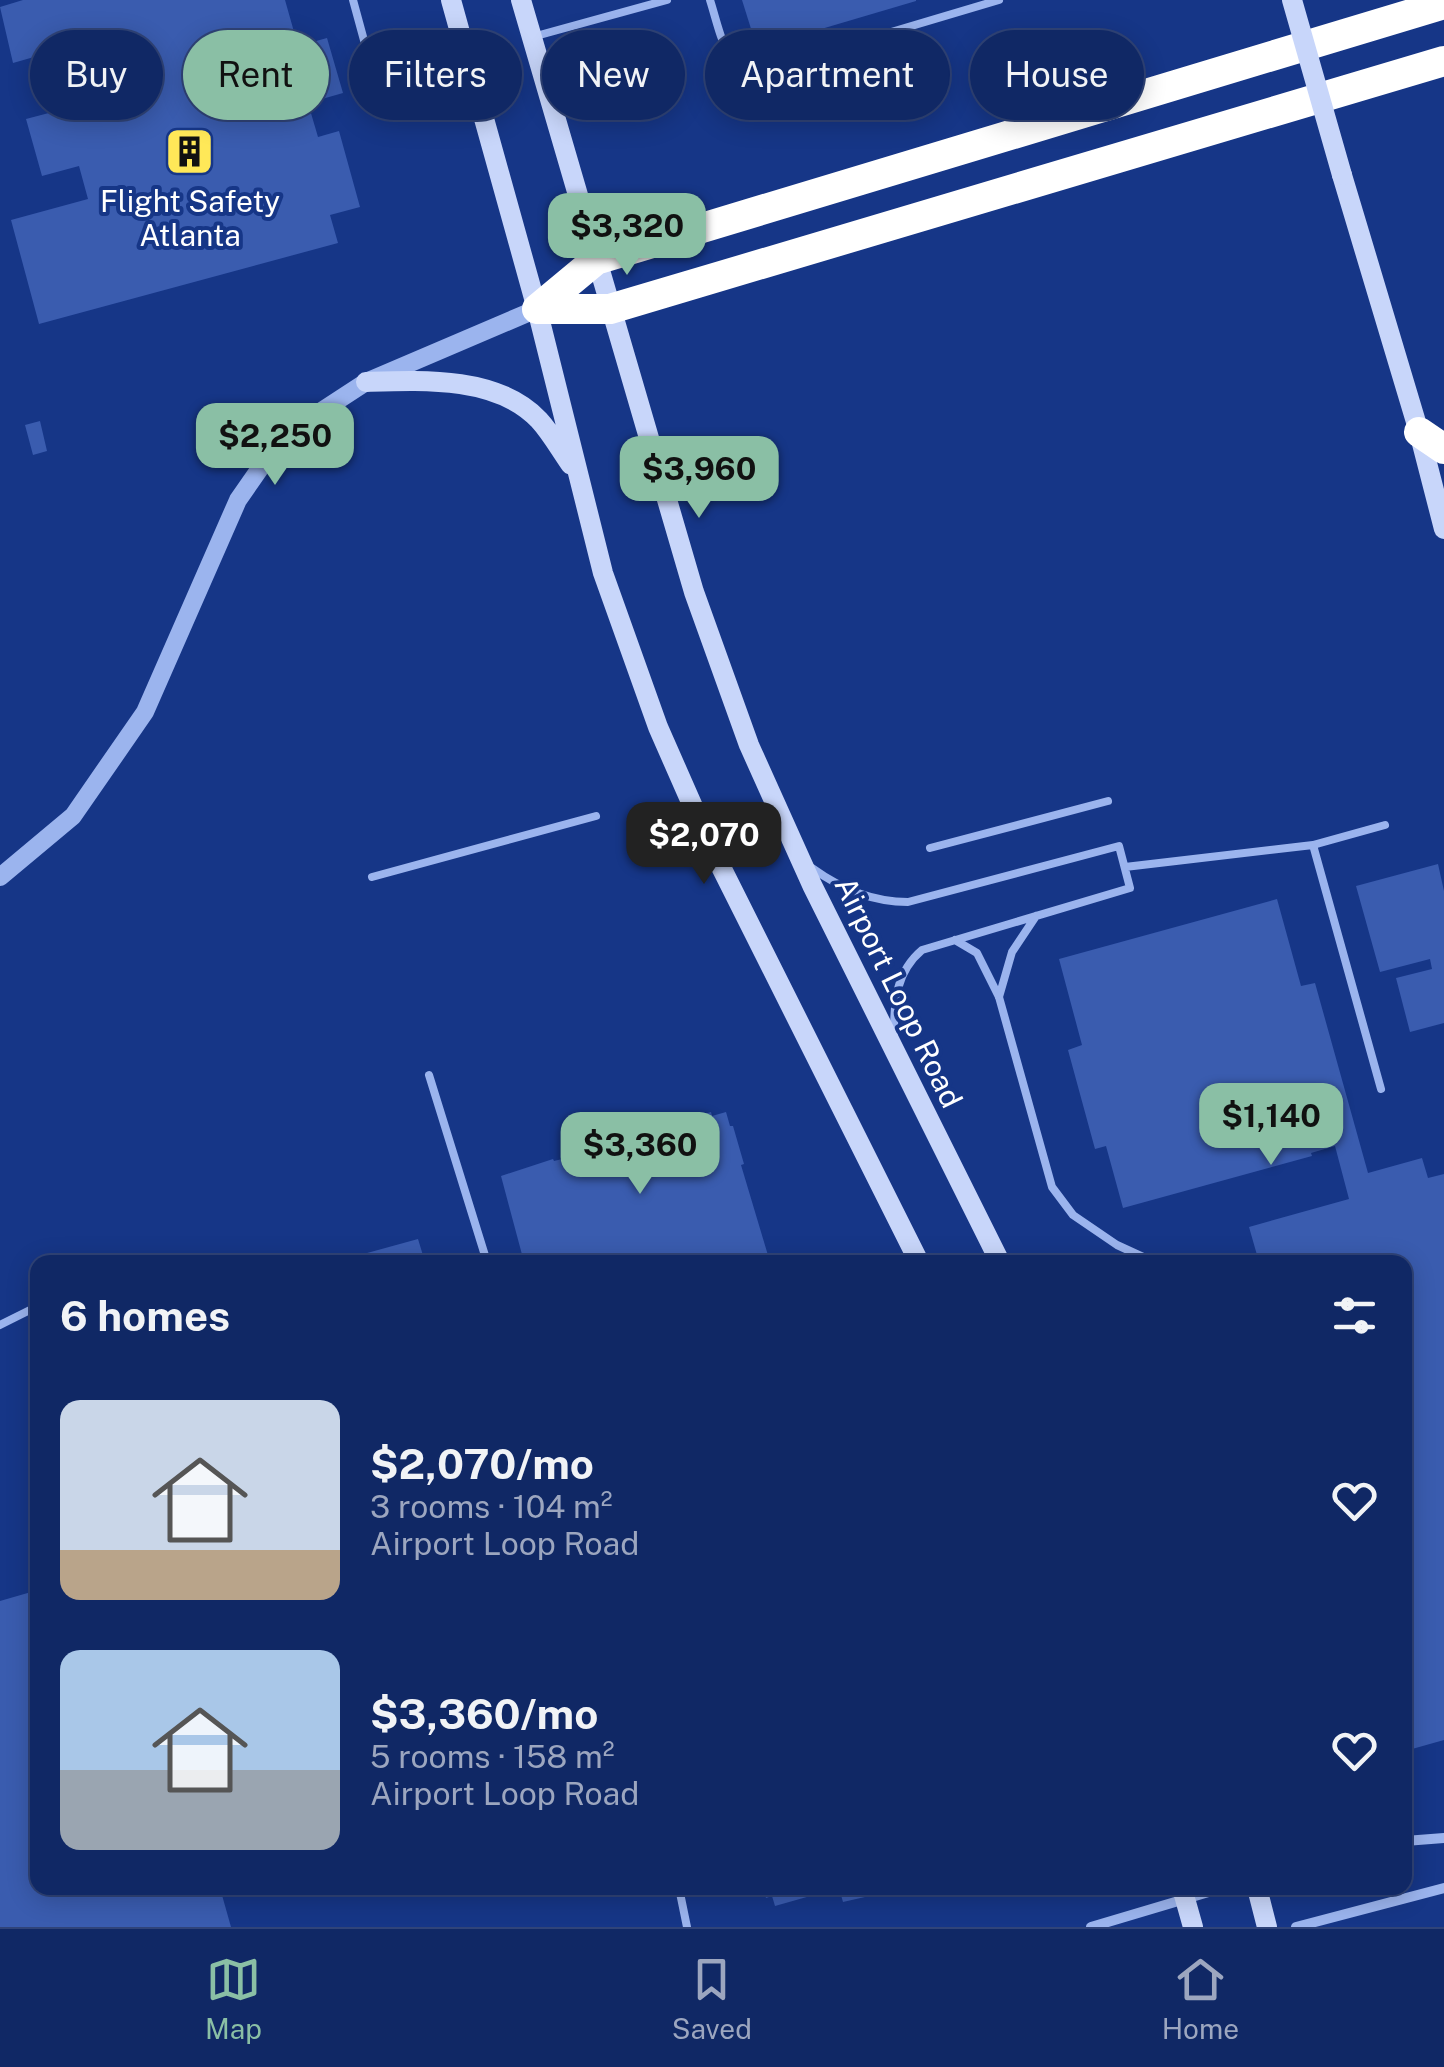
<!DOCTYPE html>
<meta charset="utf-8">
<style>
:root{--surface:#102865;--page:#1e346e;--text:#f1f3f6;--muted:#9ca6bf;--line:#304479;--accent:#8abfa5}
body{margin:0;font-family:"Public Sans",sans-serif;background:var(--page);color:var(--text);height:100vh;display:flex;flex-direction:column;font-size:38px;white-space:nowrap}
*{box-sizing:border-box;margin:0}
p{font-size:32px;color:var(--muted)}
.icon{flex:none;width:55px;height:55px;fill:none;stroke:currentColor;stroke-width:2;stroke-linecap:round;stroke-linejoin:round}
.map{position:relative;flex:1;overflow:hidden}
.details{position:absolute;left:30px;top:1255px;width:1382px;height:640px;display:flex;flex-direction:column;background:var(--surface);border-radius:20px;box-shadow:0 5px 25px #0003,0 0 0 2px var(--line)}
.details>*{flex:none}
.guide{position:absolute;left:30px;top:30px;width:1385px;height:90px;display:flex;gap:20px}
.price{position:absolute;translate:-50% -85px;padding:0 22px;border-radius:20px;background:var(--accent);color:#111;font-size:32px;line-height:65px;filter:drop-shadow(0 2px 5px #0008)}
.price::after{content:'';position:absolute;left:50%;top:60px;width:30px;height:22px;margin-left:-15px;background:inherit;clip-path:polygon(0 0,100% 0,50% 100%)}
.price.current{background:#222;color:#fff}
ul{padding:0;list-style:none}
li{display:flex;align-items:center;gap:30px;height:250px;padding:0 30px}
li span{display:grid;place-items:center;flex:none;width:280px;height:200px;border-radius:20px;color:#555}
li>.icon{margin-inline-start:auto}
span .icon{width:120px;height:120px;fill:#fffc;stroke-width:1}
li b{font-size:42px}
h2{display:flex;justify-content:space-between;align-items:center;height:120px;padding:0 30px;font-size:42px}
.chip{padding:0 35px;border-radius:45px;background:var(--surface);box-shadow:0 5px 25px #0003,0 0 0 2px var(--line);font-size:35px;line-height:90px}
.chip.current{background:var(--accent);color:#111}
.tabs{display:flex;justify-content:space-around;align-items:center;height:140px;border-top:2px solid var(--line);background:var(--surface);font-size:28px;color:var(--muted)}
.tabs a{display:grid;justify-items:center;gap:5px}
.tabs .current{color:var(--accent)}
.map>svg:first-child{display:block}
.building{fill:#3a5caf}
.lines{fill:none;stroke-linecap:round;stroke-linejoin:round}
.service{stroke:#9bb4ee;stroke-width:8}
.minor{stroke:#9bb4ee;stroke-width:10}
.tertiary{stroke:#9bb4ee;stroke-width:18}
.secondary{stroke:#c8d6fa;stroke-width:20}
.motorway{stroke:#fff;stroke-width:30}
.secondary-bridge{stroke:#c8d6fa;stroke-width:20}
.labels{text-anchor:middle;dominant-baseline:central;stroke-width:8;stroke-linejoin:round;paint-order:stroke}
.poi-label{font-size:30px;fill:#fff;stroke:#163687}
.street-label{font-size:30px;fill:#fff;stroke:#163687}
</style>
<div class="map">
<svg width="1444" height="1927" viewBox="0 0 1444 1927">
<rect width="100%" height="100%" fill="#163687"/>
<path class="building" d="M23 0H285L298 46 327 38 343 93 308 103 318 137 339 131 360 207 330 215 338 243 39 324 11 220 88 199 79 166 42 176 26 119 64 109 48 53 13 63 0 7Z
M742 0H916V1L757 48Z
M40 421 47 451 33 455 25 425Z
M1438 864 1444 891V1023L1410 1032 1396 978 1432 969 1430 959 1380 972 1356 886Z
M1277 899 1301 986 1315 983 1368 1173 1422 1158 1428 1178 1444 1174V1740L1405 1751V1262H1259L1249 1227 1349 1199 1335 1146 1311 1153 1312 1156 1123 1208 1106 1146 1095 1149 1068 1050 1082 1045 1059 959Z
M711 1112 712 1116 726 1112 730 1126H733L744 1164 741 1165 770 1262H524L501 1176 553 1159 554 1161 566 1158 561 1142 593 1134 592 1130 659 1114 664 1130 678 1126 677 1122Z
M418 1239 425 1262H338V1261Z
M38 1590V1888H220L231 1927H0V1601Z
M763 1888H835V1889L775 1906 772 1896 766 1898Z
M839 1888H900V1889L843 1902Z"/>
<g class="lines">
<path class="service" d="M353 0 368 55
M710 0C723 41 725 78 777 66L999 0
M536 36 667 0
M1313 845 1381 1089
M930 848 1108 801
M1125 867 1313 845 1385 825
M812 868C841 889 872 902 908 902L1119 846 1130 888 922 950C896 972 894 1001 894 1033
M372 877 596 816
M955 940 977 953 999 997 1052 1187 1073 1215 1117 1245 1154 1262
M999 997 1012 952 1036 916
M429 1075 487 1262
M0 1325 38 1306
M679 1888 687 1927"/>
<path class="minor" d="M1405 1841 1444 1838
M1091 1927 1222 1888
M1296 1927 1444 1888"/>
<path class="tertiary" d="M0 877 73 816 145 712 238 500 270 454 317 414 366 382 537 309"/>
<path class="secondary" d="M451 0 537 309 603 573 658 727 709 843 919 1262
M521 0 694 592 749 745 812 885 1000 1262
M1342 175 1419 432 1444 529
M366 382C422 380 498 376 539 420 551 433 561 451 571 465
M1182 1888 1193 1927
M1257 1888 1267 1927"/>
<path class="motorway" d="M537 309 596 260 1444 4
M537 309H610L1444 61
M1419 432 1444 449"/>
<path class="secondary-bridge" d="M1292 0 1342 175"/>
</g>
<defs>
<symbol id="building-square" viewBox="-11 -11 22 22"><rect x="-9" y="-9" width="18" height="18" rx="4" fill="#ffe858" stroke="#163687"/><path d="M-4-6H4V6H1V3H-1V6H-4ZM-2.5-4.3h1.7v1.8h-1.7ZM.8-4.3h1.7v1.8H.8ZM-2.5-1h1.7V.8h-1.7ZM.8-1h1.7V.8H.8Z" fill="#111"/></symbol>
</defs>
<g fill-rule="evenodd">
<use href="#building-square" x="162" y="124" width="55" height="55"/>
</g>
<g class="labels">
<g class="poi-label">
<text x="190" y="201">Flight Safety<tspan x="190" dy="34">Atlanta</tspan></text>
</g>
<g class="street-label">
<text transform="translate(899 992) rotate(64)">Airport Loop Road</text>
</g>
</g>
</svg>
<b class="price" style="left:627px;top:278px">$3,320</b>
<b class="price" style="left:275px;top:488px">$2,250</b>
<b class="price" style="left:699px;top:521px">$3,960</b>
<b class="price current" style="left:704px;top:887px">$2,070</b>
<b class="price" style="left:1271px;top:1168px">$1,140</b>
<b class="price" style="left:640px;top:1197px">$3,360</b>
<div class="guide">
<a class="chip">Buy</a>
<a class="chip current">Rent</a>
<a class="chip">Filters</a>
<a class="chip">New</a>
<a class="chip">Apartment</a>
<a class="chip">House</a>
</div>
<section class="details">
<h2>6 homes<svg class="icon" aria-label="filters" viewBox="0 0 24 24"><path d="M4 7h16M4 17h16"/><circle cx="9" cy="7" r="2"/><circle cx="15" cy="17" r="2"/></svg></h2>
<ul>
<li><span style="background:linear-gradient(#c9d6e8 75%,#b9a48a 0)"><svg class="icon" aria-label="home" viewBox="0 0 24 24"><path d="M3 11l9-7 9 7M6 9v11h12V9"/></svg></span><div><b>$2,070/mo</b><p>3 rooms · 104 m²</p><p>Airport Loop Road</p></div><svg class="icon" aria-label="heart" viewBox="0 0 24 24"><path d="M12 20l-8-8c-3-5 5-10 8-4 3-6 11-1 8 4z"/></svg></li>
<li><span style="background:linear-gradient(#a9c7e8 60%,#9aa5b1 0)"><svg class="icon" aria-label="home" viewBox="0 0 24 24"><path d="M3 11l9-7 9 7M6 9v11h12V9"/></svg></span><div><b>$3,360/mo</b><p>5 rooms · 158 m²</p><p>Airport Loop Road</p></div><svg class="icon" aria-label="heart" viewBox="0 0 24 24"><path d="M12 20l-8-8c-3-5 5-10 8-4 3-6 11-1 8 4z"/></svg></li>
</ul>
</section>
</div>
<nav class="tabs">
<a class="current"><svg class="icon" aria-label="map" viewBox="0 0 24 24"><path d="M3 6l6-2 6 2 6-2v14l-6 2-6-2-6 2zM9 4v14M15 6v14"/></svg>Map</a>
<a><svg class="icon" aria-label="saved" viewBox="0 0 24 24"><path d="M7 4h10v16l-5-4-5 4z"/></svg>Saved</a>
<a><svg class="icon" aria-label="home" viewBox="0 0 24 24"><path d="M3 11l9-7 9 7M6 9v11h12V9"/></svg>Home</a>
</nav>
